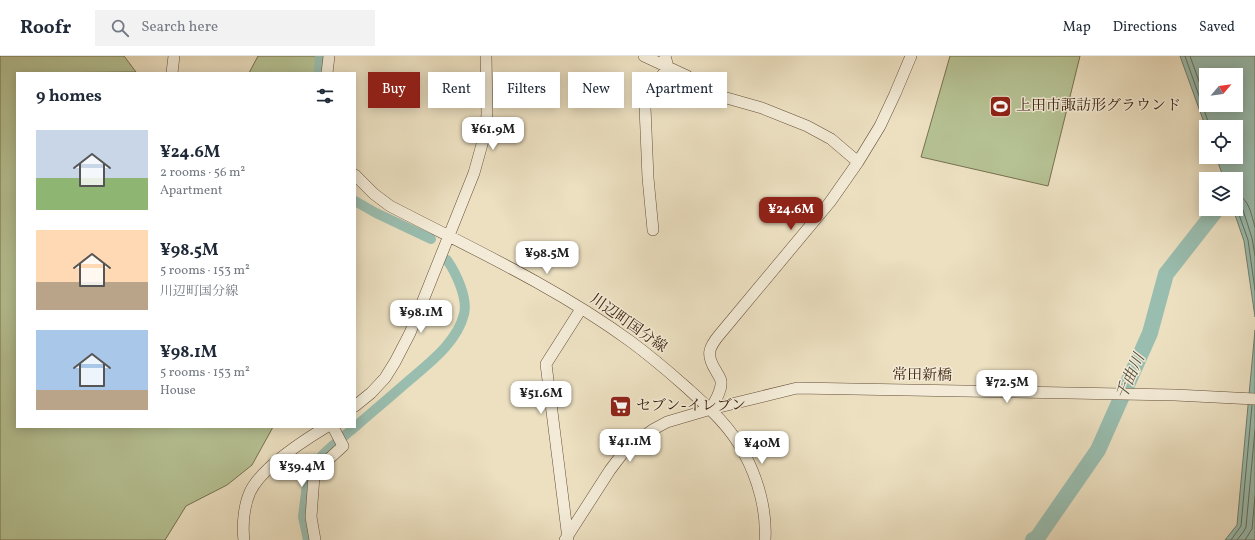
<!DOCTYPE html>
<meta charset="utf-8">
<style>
:root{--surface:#fff;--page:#f2f2f3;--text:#1f2937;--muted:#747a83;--line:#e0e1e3;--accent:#8f2418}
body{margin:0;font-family:Vollkorn,"Noto Serif JP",serif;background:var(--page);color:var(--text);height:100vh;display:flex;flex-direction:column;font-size:15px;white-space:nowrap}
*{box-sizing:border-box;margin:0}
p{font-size:13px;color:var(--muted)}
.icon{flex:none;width:22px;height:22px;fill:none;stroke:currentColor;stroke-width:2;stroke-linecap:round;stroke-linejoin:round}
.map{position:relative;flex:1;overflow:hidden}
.drawer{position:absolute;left:16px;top:16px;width:340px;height:356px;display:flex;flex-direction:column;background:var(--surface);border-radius:0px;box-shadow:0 2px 10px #0003}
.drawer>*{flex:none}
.hud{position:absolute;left:368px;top:16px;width:380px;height:36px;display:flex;gap:8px}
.needle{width:26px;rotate:61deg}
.tools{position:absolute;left:1199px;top:12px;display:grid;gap:8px}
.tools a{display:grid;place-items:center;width:44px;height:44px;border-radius:0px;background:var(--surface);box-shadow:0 2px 10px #0003;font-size:20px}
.price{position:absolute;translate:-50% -34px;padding:0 9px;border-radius:8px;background:#fff;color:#222;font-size:13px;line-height:26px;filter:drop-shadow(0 1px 2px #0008)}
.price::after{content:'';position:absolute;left:50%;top:24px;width:12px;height:9px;margin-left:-6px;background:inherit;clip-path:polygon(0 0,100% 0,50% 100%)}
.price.selected{background:var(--accent);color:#fff}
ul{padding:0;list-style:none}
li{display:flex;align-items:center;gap:12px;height:100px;padding:0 20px}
li span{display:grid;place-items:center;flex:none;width:112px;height:80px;border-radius:0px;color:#555}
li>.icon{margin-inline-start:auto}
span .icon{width:48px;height:48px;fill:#fffc;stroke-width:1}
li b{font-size:17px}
h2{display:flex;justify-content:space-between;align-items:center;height:48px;padding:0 20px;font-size:17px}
.pill{padding:0 14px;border-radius:0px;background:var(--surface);box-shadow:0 2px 10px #0003;font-size:14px;line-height:36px}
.pill.selected{background:var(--accent);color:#fff}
header{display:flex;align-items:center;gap:24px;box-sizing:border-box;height:56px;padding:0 20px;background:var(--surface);border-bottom:1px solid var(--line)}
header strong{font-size:19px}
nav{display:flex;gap:22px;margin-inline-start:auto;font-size:14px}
.search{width:280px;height:36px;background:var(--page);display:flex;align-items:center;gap:10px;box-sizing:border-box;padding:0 14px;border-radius:0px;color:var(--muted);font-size:15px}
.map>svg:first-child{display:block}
.green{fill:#b6c294;stroke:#77704f}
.water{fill:#99bdaf;stroke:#727d6d;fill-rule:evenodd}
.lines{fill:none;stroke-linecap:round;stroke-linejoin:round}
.shore{stroke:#686e5c;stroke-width:1}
.canal{stroke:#99bdaf;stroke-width:10}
.river{stroke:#99bdaf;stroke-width:16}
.minor-casing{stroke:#654e38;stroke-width:12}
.minor{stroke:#f3ebd7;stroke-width:11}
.labels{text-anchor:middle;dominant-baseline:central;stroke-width:3;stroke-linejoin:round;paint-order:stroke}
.poi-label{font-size:15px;fill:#381e0a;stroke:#f3ebd7;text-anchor:start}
.street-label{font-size:15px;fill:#381e0a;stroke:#f3ebd7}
.water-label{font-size:16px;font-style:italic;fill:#554e3c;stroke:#f3ebd7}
</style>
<header>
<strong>Roofr</strong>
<div class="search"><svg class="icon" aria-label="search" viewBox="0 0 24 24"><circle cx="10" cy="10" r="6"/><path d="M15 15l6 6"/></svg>Search here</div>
<nav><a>Map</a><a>Directions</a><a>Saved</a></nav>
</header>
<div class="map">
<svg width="1255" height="484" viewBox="0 0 1255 484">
<rect width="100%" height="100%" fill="#ece0c1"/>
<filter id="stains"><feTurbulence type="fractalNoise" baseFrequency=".005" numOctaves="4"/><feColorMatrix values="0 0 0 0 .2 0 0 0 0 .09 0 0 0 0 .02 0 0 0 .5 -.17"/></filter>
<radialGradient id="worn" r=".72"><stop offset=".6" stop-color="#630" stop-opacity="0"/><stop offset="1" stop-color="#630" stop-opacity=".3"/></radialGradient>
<path class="green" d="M0 0H124L136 16 17 17V371H273L252 409 227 429 186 450 165 484H0Z
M258 0H317L315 17H249Z
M950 0H1080L1048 130 921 101Z"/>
<path class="water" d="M1180 0H1255V261L1244 185 1233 153H1236V123H1224L1216 101H1236V71H1206V72ZM1206 19H1236V49H1206Z
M1255 274V484H1225L1237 469Z"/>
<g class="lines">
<path class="shore" d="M1185 0 1210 71
M1190 0 1206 45
M1236 138C1250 143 1251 159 1255 171
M1236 145 1240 147 1242 151 1252 182 1255 200
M1236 150 1248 184 1255 234
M1231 484 1241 470 1252 349
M1237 484 1244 475 1246 471 1255 374
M1245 484 1252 473 1255 440"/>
<path class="canal" d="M319 17 320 0
M355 145 376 157 431 183
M355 371C372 356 389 342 406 327 428 308 457 287 464 258 468 242 456 217 447 204
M308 484 303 461 308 420C313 403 341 383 355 371"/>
<path class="river" d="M1033 484 1037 482 1098 394 1150 277 1166 218 1217 153"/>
<defs>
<path id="minor" d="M644 0 687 20 709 37 762 52 807 70 831 83 858 106
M172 17 174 0
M327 17 329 0
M355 119 374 138 390 150C471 192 556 231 630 285 649 299 668 315 686 331 708 351 730 370 744 397 758 423 767 455 765 484
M653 174 648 122 645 51 652 34 668 11 665 0
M355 350 371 337 385 322 395 306 410 277 474 117 486 74 487 57 486 0
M711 353C714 346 722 335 721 326 721 322 718 319 716 315 706 299 708 292 720 278L830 146 858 106 880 70 895 38 911 0
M568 483 546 308 581 253
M244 484C242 470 244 449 250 436 261 412 303 385 326 371
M315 484 311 461 314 420 318 413 343 390 333 371
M565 484 610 414 626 393 654 373 667 366 711 353 797 332 1175 339 1255 343"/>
</defs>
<use href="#minor" class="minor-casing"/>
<use href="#minor" class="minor"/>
</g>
<defs>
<symbol id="stadium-square" viewBox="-11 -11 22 22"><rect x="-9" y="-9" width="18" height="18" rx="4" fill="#8f2418" stroke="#f3ebd7"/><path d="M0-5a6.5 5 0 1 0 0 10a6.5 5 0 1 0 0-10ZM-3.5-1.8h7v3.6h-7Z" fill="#fff"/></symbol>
<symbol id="supermarket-square" viewBox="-11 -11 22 22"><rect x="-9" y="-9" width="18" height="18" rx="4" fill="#8f2418" stroke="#f3ebd7"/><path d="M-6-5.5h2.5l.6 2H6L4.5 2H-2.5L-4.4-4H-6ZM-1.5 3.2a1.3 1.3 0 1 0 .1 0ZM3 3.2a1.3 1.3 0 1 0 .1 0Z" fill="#fff"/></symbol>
</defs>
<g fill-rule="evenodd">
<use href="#stadium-square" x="988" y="38" width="25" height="25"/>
<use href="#supermarket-square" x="608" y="338" width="25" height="25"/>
</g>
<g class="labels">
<g class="poi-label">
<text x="1016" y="50">上田市諏訪形グラウンド</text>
<text x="636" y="350">セブン-イレブン</text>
</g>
<g class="street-label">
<text transform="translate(628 268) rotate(35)">川辺町国分線</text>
<text transform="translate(922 320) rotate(1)">常田新橋</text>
</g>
<g class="water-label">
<text transform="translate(1131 321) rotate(-66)">千曲川</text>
</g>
</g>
<rect width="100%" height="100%" filter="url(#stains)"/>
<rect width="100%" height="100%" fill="url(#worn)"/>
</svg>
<div class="tools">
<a><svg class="needle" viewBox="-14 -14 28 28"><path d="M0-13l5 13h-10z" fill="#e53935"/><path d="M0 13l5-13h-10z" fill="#747a83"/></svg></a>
<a><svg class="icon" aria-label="locate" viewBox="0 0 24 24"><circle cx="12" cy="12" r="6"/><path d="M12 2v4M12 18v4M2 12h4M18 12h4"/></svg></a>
<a><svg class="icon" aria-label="layers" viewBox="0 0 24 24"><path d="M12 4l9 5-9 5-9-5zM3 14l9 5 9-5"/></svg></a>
</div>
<b class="price" style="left:493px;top:95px">¥61.9M</b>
<b class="price selected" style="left:791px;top:175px">¥24.6M</b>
<b class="price" style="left:547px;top:219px">¥98.5M</b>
<b class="price" style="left:421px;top:278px">¥98.1M</b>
<b class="price" style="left:1007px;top:348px">¥72.5M</b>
<b class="price" style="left:541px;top:359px">¥51.6M</b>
<b class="price" style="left:630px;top:407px">¥41.1M</b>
<b class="price" style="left:762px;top:409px">¥40M</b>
<b class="price" style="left:302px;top:432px">¥39.4M</b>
<div class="hud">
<a class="pill selected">Buy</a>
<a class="pill">Rent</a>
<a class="pill">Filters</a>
<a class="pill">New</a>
<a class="pill">Apartment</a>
</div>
<section class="drawer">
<h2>9 homes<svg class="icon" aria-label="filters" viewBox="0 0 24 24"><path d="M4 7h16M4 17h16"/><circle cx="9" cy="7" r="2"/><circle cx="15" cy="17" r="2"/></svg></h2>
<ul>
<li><span style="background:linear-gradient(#c9d6e8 60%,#8fb573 0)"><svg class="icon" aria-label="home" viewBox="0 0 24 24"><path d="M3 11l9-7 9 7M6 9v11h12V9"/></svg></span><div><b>¥24.6M</b><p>2 rooms · 56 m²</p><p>Apartment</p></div></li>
<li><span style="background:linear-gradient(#ffd9b3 65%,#b9a48a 0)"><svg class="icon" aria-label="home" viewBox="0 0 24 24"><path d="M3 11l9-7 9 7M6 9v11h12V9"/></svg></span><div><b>¥98.5M</b><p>5 rooms · 153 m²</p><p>川辺町国分線</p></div></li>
<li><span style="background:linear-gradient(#a9c7e8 75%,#b9a48a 0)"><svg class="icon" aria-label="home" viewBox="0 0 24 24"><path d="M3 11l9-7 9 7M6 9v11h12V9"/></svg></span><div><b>¥98.1M</b><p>5 rooms · 153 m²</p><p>House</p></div></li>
</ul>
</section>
</div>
